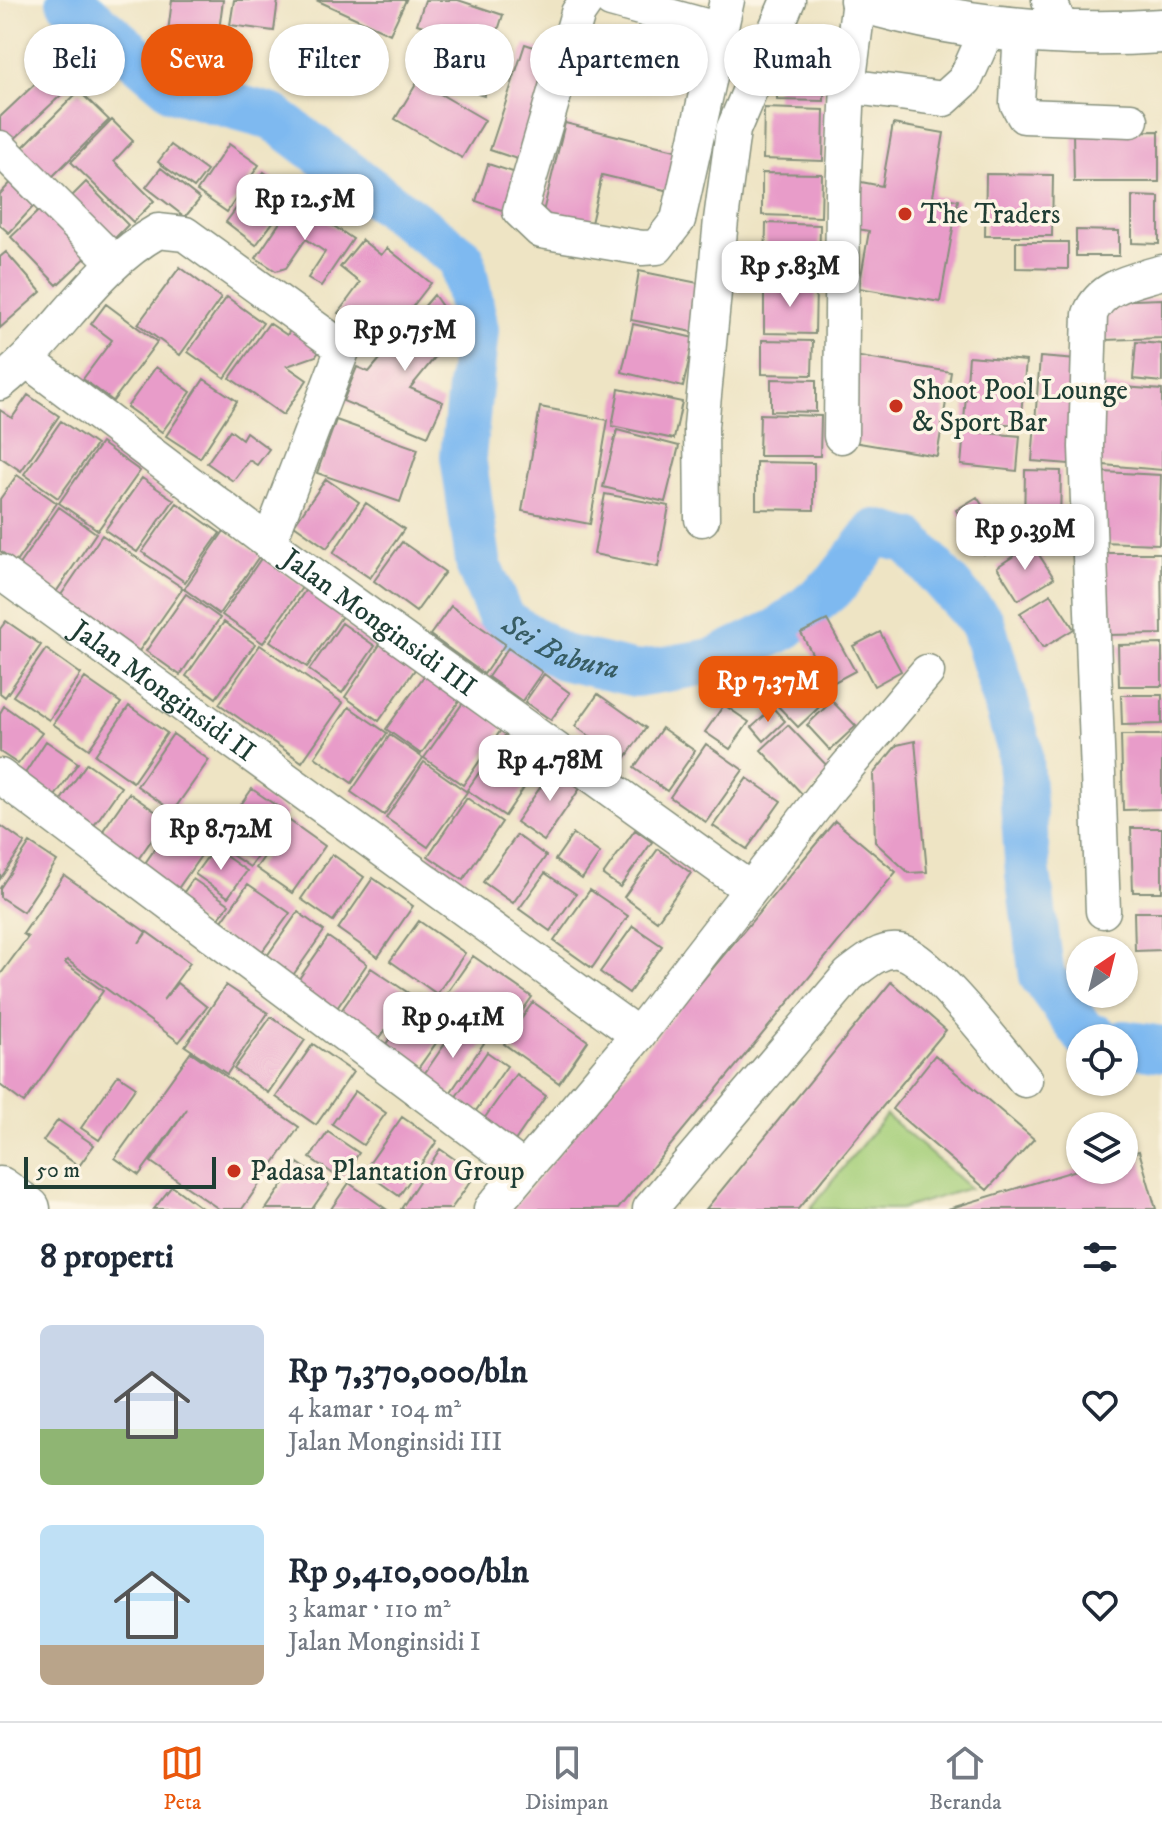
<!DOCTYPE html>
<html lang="id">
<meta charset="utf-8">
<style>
:root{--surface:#fff;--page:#f2f2f3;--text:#1f2937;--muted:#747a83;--line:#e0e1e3;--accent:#ea580c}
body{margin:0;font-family:"IM FELL DW Pica",serif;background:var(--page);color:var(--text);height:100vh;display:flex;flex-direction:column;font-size:30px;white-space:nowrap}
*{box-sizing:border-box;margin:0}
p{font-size:26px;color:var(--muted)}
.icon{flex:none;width:44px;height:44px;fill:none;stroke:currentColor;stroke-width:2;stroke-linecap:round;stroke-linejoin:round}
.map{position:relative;height:1209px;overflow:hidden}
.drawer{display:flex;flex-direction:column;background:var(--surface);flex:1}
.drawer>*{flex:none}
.banner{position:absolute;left:24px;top:24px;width:1114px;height:72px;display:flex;gap:16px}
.needle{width:52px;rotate:35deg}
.controls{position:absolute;left:1066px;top:936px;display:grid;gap:16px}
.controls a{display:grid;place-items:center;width:72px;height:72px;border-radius:50%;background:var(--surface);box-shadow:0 2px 6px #0004;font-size:40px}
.scale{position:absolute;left:24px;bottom:20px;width:192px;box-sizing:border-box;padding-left:8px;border:4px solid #1f3d34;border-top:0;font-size:22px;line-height:28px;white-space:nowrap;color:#1f3d34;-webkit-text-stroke:6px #fcf5e5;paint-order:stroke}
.price{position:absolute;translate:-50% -68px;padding:0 18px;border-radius:16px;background:#fff;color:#222;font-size:26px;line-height:52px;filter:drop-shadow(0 2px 4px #0008)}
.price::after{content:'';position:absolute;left:50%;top:48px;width:24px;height:18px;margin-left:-12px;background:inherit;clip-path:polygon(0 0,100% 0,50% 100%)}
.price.on{background:var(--accent);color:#fff}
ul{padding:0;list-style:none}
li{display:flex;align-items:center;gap:24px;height:200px;padding:0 40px}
li span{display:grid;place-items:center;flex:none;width:224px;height:160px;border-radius:12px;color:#555}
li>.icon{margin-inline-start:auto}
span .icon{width:96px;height:96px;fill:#fffc;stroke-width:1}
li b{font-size:34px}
h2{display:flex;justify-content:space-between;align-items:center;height:96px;padding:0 40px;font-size:34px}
.chip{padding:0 28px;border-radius:36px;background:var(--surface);box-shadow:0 2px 6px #0004;font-size:28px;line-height:72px}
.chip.on{background:var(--accent);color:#fff}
.dock{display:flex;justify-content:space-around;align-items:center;height:112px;border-top:2px solid var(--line);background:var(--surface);font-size:22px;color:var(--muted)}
.dock a{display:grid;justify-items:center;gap:4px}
.dock .on{color:var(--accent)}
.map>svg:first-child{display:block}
.green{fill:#a6cf7a;stroke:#628657;stroke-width:2}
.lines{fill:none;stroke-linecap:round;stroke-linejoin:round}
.river{stroke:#7eb9f0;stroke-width:46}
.building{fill:#e89cc9}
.minor-casing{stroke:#86907c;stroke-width:37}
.major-casing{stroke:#86907c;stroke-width:47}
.minor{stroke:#fff;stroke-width:34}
.major{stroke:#fff;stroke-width:44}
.poi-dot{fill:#c8321e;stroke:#fcf5e5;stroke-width:3}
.labels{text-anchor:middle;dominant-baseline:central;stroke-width:7;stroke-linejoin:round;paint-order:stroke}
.poi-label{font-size:28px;fill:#1f3d34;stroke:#fcf5e5;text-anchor:start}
.street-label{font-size:28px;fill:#1f3d34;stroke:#fcf5e5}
.water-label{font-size:30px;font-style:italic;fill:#375c63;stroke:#fcf5e5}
</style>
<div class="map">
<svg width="1162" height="1209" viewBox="0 0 1162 1209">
<rect width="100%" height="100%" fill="#fcf5e5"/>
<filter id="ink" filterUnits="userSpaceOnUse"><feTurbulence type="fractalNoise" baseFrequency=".0125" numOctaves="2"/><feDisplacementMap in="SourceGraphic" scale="16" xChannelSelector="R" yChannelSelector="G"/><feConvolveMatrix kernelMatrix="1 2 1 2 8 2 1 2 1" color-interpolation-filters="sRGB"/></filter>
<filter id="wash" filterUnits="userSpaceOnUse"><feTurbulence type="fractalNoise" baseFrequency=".006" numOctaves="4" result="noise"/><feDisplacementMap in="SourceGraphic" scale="32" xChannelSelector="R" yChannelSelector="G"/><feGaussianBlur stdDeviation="1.8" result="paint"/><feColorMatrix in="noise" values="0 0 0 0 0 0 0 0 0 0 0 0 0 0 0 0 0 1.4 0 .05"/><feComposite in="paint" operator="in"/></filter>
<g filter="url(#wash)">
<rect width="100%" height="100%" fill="#eee4c4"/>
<path class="green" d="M886 1115 970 1188 900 1209H810Z"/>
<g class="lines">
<g class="river">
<path id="s1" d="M69 0 175 90 273 117 462 259 476 330 463 456 479 567 502 620 562 657 636 674 713 661 782 629 836 584 876 532 909 541 982 623 1019 746 1028 874 1042 976 1086 1036 1098 1038"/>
<path d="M1124 1043 1162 1049"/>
</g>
</g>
<g id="blocks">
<path class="building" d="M172 0H223L217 46 167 40Z
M234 0H278L274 31 230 25Z
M316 0H406L390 34Z
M425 0H458L503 15 492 49 417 24Z
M424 35 496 59 484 96 411 72Z
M525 44 558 55 523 161 490 150Z
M57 63 75 82 8 145 0 136V117Z
M777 69 824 70V101L777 100Z
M418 81 485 120 462 158 395 119Z
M79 91 109 120 47 182 17 153Z
M764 108 824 110 823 161 763 159Z
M112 120 133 141 114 161 154 201 133 222 71 162Z
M565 123 679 151 669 191 602 175 589 232 541 220Z
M893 124 944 133 933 196 958 200 940 302 859 288 869 231 852 228 861 182 882 186Z
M1159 131V182H1074L1073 132Z
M229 144 259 165 227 212 197 191Z
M171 145 207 171 194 188 158 162Z
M488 164 522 175 510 213 476 201Z
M161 168 200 199 185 217 146 187Z
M264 172 294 194 256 245 226 222Z
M20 173 44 195 9 233 0 225V194Z
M762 173 822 174 821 217 762 215Z
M986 174 1053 175 1052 236H985Z
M86 182 128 225 106 247 64 204Z
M1132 196 1159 197V244L1132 243Z
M295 200 353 239 321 286 308 278 325 252 306 239 286 268 276 271 256 258Z
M48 202 94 250 57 285 11 237Z
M766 223 820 225 819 274 765 273Z
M1076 230 1119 231V256H1076Z
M362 240 381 255 387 248 431 283 381 347 338 313 360 283 340 267Z
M1016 242H1068V269L1016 268Z
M6 252 41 292 0 328V257Z
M180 267 221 298 180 355 138 324Z
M639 271 703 284 693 332 631 320Z
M764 285 816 286 815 334 764 333Z
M434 295 458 329 410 388 443 402 428 436 343 401 357 367 369 372Z
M227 297 263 323 225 378 188 352Z
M1162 299V338L1105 340 1104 301Z
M106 304 157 342 113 401 83 379 112 340 91 324Z
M269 323 287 335 295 323 325 343 316 356 287 366 307 380 283 415 230 378Z
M633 324 694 338 683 387 622 372Z
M762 340 813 341 812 375 762 374Z
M1136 342 1162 344V382L1133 379Z
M854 356 951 372 937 456 841 440Z
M969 356 1026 361 1020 425 964 421Z
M1040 357 1077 360 1069 464 1032 461Z
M156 367 191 392 162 432 127 407Z
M204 379 237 401 200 458 166 436Z
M771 379 816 380V412L771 411Z
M1097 385 1162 390V470L1092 464Z
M619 389 682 402 674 439 612 426Z
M28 395 59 416 21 471 0 457V410L12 418Z
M540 407 608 420 590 524 522 511Z
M760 414 821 416 820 456H759Z
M336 420 418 449 400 502 317 473Z
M61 421 96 445 58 498 24 474Z
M230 430 242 439 246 432 269 449 257 465 249 460 233 481 207 463Z
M617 430 679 446 665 502 603 487Z
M964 431 1020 436 1017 471 961 465Z
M101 443 140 471 98 530 59 503Z
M756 462 814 463V510L756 509Z
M1025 470 1061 471 1060 527H1024Z
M1102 472 1161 475 1159 544 1100 542Z
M17 475 57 503 16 562 0 551V499Z
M142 478 174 500 137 552 105 530Z
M326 479 359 502 327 548 294 525Z
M605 494 669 506 658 567 594 554Z
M977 497 1005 541 984 554 956 510Z
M177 503 220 533 185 582 142 552Z
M366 503 404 529 370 578 333 553Z
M59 507 96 533 56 592 18 566Z
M224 531 260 555 219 614 184 589Z
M102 535 183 588 139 651 61 595Z
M402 542 445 572 416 612 374 581Z
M1032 544 1054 578 1018 600 997 567Z
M1105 553H1161L1162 634 1107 635Z
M262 557 303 586 263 643 222 615Z
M307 588 344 613 307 667 270 641Z
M186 594 220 618 180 675 146 651Z
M1051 594 1074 629 1043 648 1020 613Z
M451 606 505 644 484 674 430 635Z
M827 620 855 671 829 685 801 633Z
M6 621 41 645 5 697 0 693V629Z
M224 622 255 644 216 698 186 676Z
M342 623 375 646 342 693 309 670Z
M880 632 901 671 874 686 853 646Z
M381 643 416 668 379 721 345 697Z
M1162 644V686H1119L1118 645Z
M260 645 343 703 302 762 219 704Z
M508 648 542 672 522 701 488 677Z
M46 649 81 674 49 720 13 696Z
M805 671 830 697 798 727 773 701Z
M544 674 570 693 551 720 525 702Z
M424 676 460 700 421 754 386 729Z
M85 678 121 703 89 749 53 724Z
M598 694 646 728 624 760 575 726Z
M1121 695H1162V724L1122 725Z
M465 700 503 727 463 785 424 758Z
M832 701 856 726 830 750 807 725Z
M724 705 749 722 730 749 705 732Z
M4 706 42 733 18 764 0 752V713Z
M129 706 167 733 133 782 95 755Z
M349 707 387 733 352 783 315 757Z
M773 708 785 721 764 741 752 727Z
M788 725 832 771 804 796 761 750Z
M662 728 695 751 667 791 634 768Z
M508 731 545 757 505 816 467 790Z
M173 734 209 760 173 811 137 786Z
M390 735 423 758 384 815 351 792Z
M1121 735H1162V809L1123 810Z
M46 741 78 763 53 799 24 775Z
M915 741 927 872 909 873 875 842 873 774 897 745Z
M706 744 743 770 706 822 670 797Z
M424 762 467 792 428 847 386 818Z
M87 763 121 787 88 834 54 810Z
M556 765 583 784 544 841 516 822Z
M747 778 781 801 747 849 713 826Z
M252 789 287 813 250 867 214 843Z
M129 793 166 819 132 868 95 842Z
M467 798 502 822 463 880 428 856Z
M290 821 325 846 292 893 256 868Z
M835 821 896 872 618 1209H513Z
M173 823 207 847 170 900 136 876Z
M0 825 25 843 0 879Z
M1131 828H1162V892H1133Z
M635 830 652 842 620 887 603 875Z
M573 834 600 853 582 879 555 860Z
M517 835 546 856 513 903 483 882Z
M30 843 57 861 23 912 0 897V888Z
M214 848 247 871 228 897 195 874Z
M658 849 691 873 657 921 624 897Z
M332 854 364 877 333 921 301 899Z
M545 873 576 894 550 931 519 909Z
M64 875 146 932 139 943 147 932 190 963 163 1000 177 983 207 1007 179 1042 67 960 65 963 103 991 24 1103 0 1085V975L28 937 23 934Z
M373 878 413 906 378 957 338 929Z
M193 879 229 904 211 930 175 905Z
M248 884 290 913 256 960 215 931Z
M590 890 628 916 592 968 554 941Z
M298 912 324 931 289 981 262 963Z
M1134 912H1162V950L1135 951Z
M419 921 465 953 437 994 390 961Z
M633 926 662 946 629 993 600 972Z
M328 937 367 964 333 1014 294 986Z
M473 956 532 997 506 1034 447 993Z
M371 968 410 994 377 1042 338 1015Z
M891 982 946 1030 798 1209H706Z
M226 985 268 1013 227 1074 185 1046Z
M419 995 453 1019 417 1070 384 1047Z
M533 1002 588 1041 559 1083 504 1044Z
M271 1017 305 1040 268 1093 234 1069Z
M458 1025 484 1043 448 1096 422 1077Z
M313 1044 353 1072 316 1125 276 1097Z
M191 1052 299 1127 242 1209H219L151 1162 187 1109 139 1175 115 1158Z
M487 1052 507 1066 475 1112 455 1098Z
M935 1055 1034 1139 987 1190 892 1109Z
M516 1074 546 1096 512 1145 481 1123Z
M118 1075 136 1087 99 1140 81 1128Z
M355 1091 386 1113 363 1145 332 1124Z
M402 1117 437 1141 399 1196 364 1171Z
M58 1120 94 1145 79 1166 43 1141Z
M328 1132 359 1153 341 1179 310 1158Z
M440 1149 476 1174 451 1209H401Z
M1139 1151 1156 1209H948L1080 1169 1124 1170V1155Z
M298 1163 329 1185 312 1209H266Z
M349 1183 386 1209H331Z
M172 1186 203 1209H154Z"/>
</g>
</g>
<g filter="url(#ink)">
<use href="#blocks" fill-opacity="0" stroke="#86907c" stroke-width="2"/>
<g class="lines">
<defs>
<g id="minor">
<path d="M587 0 578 13 520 211 541 231 642 248 657 247 678 220 727 0"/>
<path d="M611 0 720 30"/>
<path d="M1049 0 1064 34"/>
<path d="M1021 30 1017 103 1024 116 1131 120"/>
<path d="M848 86 944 99 965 80 989 26"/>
<path d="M0 148 113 261"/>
<path id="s2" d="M28 361 269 543 750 889"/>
<path d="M0 383C58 337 92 268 158 231L185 234 337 344 342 351 269 543"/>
<path d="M841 436 843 193 848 86 859 0"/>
<path d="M702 519 701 426 721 220 733 130 788 0"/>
<path id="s3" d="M0 572 638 1035"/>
<path d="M0 776 524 1169"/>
<path d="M1103 911 1086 447 1090 314C1102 285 1134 281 1162 272"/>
<path d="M491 1209 638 1035 830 787 927 672"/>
<path d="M650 1209 849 975C864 964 879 949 898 951 927 954 1003 1054 1025 1080"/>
</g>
<path id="major" d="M862 0C959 29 1061 38 1162 31
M0 1189 28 1209"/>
</defs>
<use href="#minor" class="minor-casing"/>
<use href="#major" class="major-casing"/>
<use href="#minor" class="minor"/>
<use href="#major" class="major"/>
</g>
</g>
<g class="poi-dot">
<circle cx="905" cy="214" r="8"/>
<circle cx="896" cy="406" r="8"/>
<circle cx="234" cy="1171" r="8"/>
</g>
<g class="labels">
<g class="poi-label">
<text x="921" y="214">The Traders</text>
<text x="912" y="390">Shoot Pool Lounge<tspan x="912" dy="32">&amp; Sport Bar</tspan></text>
<text x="250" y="1171">Padasa Plantation Group</text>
</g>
<g class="street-label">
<text stroke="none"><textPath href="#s2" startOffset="438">Jalan Monginsidi III</textPath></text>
<text stroke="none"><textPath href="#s3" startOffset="202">Jalan Monginsidi II</textPath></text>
</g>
<g class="water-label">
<text stroke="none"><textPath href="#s1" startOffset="912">Sei Babura</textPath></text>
</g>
</g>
</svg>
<div class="controls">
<a><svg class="needle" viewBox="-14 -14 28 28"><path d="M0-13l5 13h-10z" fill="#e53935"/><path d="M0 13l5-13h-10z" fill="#747a83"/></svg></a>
<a><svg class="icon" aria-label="locate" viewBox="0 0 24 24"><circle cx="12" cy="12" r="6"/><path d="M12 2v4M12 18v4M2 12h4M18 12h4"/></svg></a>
<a><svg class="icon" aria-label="layers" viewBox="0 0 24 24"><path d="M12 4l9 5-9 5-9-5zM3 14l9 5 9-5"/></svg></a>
</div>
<div class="scale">50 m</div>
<b class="price" style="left:305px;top:242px">Rp 12.5M</b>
<b class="price" style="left:790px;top:309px">Rp 5.83M</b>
<b class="price" style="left:405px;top:373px">Rp 9.75M</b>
<b class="price" style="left:1025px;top:572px">Rp 9.39M</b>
<b class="price on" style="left:768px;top:724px">Rp 7.37M</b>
<b class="price" style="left:550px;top:803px">Rp 4.78M</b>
<b class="price" style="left:221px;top:872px">Rp 8.72M</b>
<b class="price" style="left:453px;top:1060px">Rp 9.41M</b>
<div class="banner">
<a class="chip">Beli</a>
<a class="chip on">Sewa</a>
<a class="chip">Filter</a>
<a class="chip">Baru</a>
<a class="chip">Apartemen</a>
<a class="chip">Rumah</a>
</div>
</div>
<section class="drawer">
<h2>8 properti<svg class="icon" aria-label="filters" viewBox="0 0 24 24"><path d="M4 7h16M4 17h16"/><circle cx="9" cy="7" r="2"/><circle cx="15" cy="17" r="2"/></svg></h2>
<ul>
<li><span style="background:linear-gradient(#c9d6e8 65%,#8fb573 0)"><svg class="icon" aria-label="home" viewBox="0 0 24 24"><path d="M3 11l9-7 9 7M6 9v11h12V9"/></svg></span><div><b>Rp 7,370,000/bln</b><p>4 kamar · 104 m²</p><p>Jalan Monginsidi III</p></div><svg class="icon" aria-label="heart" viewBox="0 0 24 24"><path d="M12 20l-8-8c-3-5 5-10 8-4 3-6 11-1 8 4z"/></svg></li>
<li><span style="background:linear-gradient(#bfe0f5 75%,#b9a48a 0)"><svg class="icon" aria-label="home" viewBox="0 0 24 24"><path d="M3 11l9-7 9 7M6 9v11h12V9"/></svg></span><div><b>Rp 9,410,000/bln</b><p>3 kamar · 110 m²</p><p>Jalan Monginsidi I</p></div><svg class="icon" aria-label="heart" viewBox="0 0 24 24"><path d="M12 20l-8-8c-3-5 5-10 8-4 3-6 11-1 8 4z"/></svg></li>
</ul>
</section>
<nav class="dock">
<a class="on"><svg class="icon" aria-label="map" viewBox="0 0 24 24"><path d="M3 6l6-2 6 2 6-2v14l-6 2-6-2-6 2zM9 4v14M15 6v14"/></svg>Peta</a>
<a><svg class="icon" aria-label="saved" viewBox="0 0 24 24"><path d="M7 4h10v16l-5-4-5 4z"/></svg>Disimpan</a>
<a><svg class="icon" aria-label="home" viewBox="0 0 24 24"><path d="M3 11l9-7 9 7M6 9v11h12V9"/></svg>Beranda</a>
</nav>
